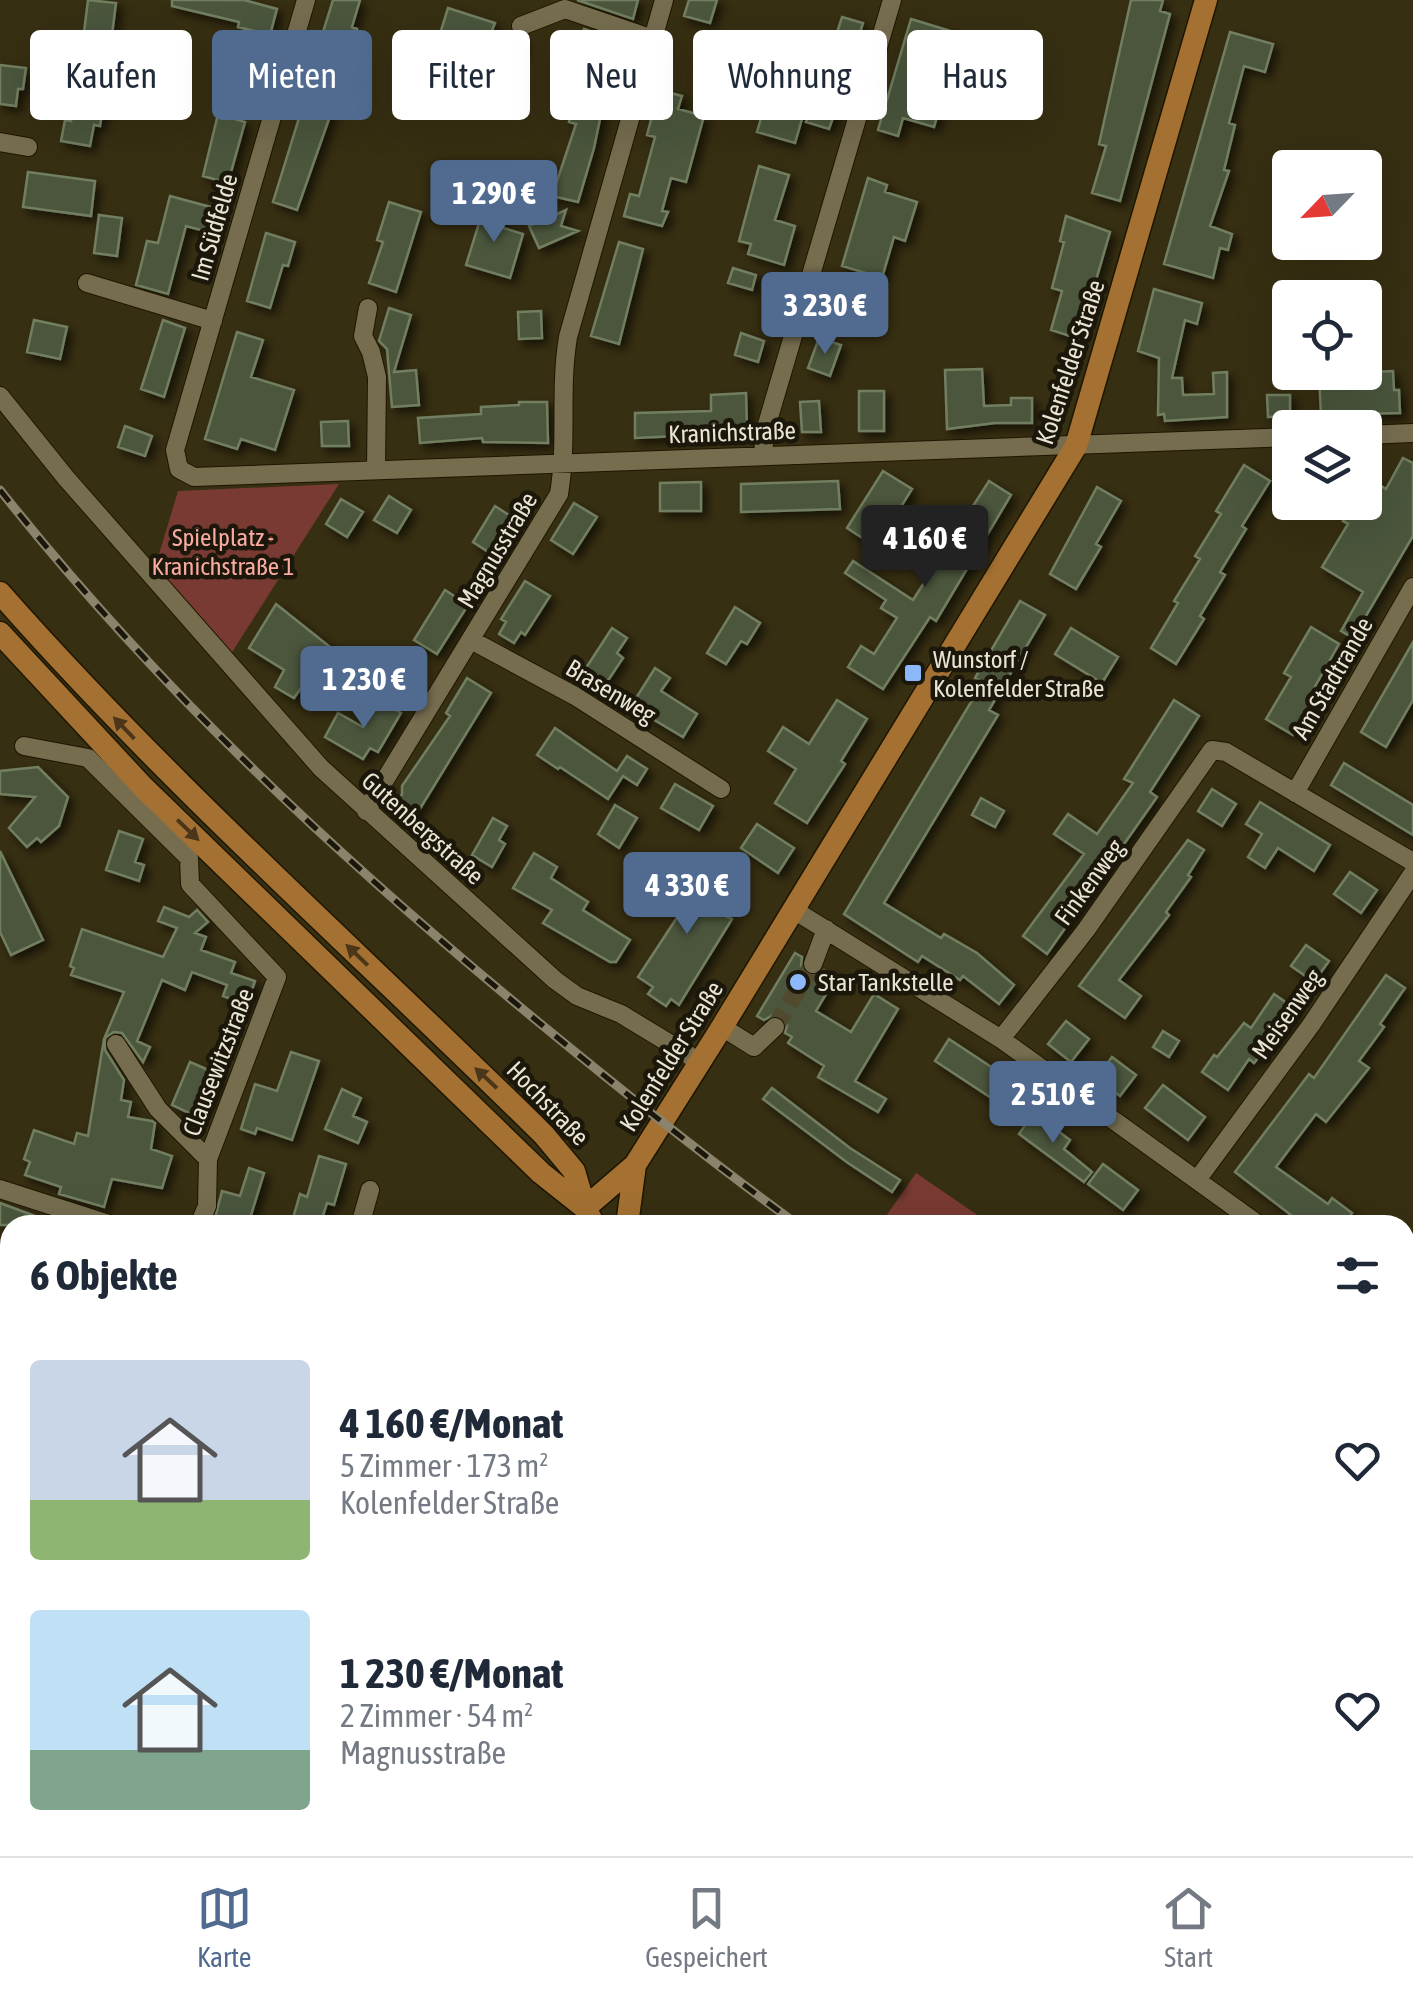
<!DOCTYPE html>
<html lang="de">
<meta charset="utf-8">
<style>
:root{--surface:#fff;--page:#f6f6f7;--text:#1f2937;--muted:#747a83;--line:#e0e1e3;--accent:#506a90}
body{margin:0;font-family:"Asap Condensed",sans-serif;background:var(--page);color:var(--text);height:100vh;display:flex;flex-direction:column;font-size:38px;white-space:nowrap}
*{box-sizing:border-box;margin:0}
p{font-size:32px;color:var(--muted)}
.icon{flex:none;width:55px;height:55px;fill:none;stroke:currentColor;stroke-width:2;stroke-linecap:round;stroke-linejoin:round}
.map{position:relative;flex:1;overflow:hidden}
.details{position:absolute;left:0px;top:1215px;width:1415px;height:642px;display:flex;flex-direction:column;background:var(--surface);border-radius:30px 30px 0 0;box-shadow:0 10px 40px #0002}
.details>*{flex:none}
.top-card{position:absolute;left:30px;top:30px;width:1355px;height:90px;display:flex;gap:20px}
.needle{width:65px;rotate:245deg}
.controls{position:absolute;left:1272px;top:150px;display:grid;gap:20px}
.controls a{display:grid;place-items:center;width:110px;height:110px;border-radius:10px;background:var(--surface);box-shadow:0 10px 40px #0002;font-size:50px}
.price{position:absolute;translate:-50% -85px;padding:0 22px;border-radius:10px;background:var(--accent);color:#fff;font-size:32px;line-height:65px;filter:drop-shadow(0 2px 5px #0008)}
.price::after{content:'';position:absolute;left:50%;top:60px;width:30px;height:22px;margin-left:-15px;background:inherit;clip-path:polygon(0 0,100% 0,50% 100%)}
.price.active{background:#222;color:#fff}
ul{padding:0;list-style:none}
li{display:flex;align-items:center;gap:30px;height:250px;padding:0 30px}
li span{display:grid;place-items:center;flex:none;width:280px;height:200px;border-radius:10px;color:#555}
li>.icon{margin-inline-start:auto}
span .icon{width:120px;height:120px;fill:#fffc;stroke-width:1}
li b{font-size:42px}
h2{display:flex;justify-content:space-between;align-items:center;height:120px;padding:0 30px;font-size:42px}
.tag{padding:0 35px;border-radius:10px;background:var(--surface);box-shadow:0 10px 40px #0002;font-size:35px;line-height:90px}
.tag.active{background:var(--accent);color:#fff}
.tab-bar{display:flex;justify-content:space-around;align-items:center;height:140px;border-top:2px solid var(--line);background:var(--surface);font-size:28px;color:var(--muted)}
.tab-bar a{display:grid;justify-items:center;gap:5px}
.tab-bar .active{color:var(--accent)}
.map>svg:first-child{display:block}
.built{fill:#403611}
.green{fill:#793a33}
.building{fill:#4c573c;stroke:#727e61;stroke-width:2.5;filter:url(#shadow)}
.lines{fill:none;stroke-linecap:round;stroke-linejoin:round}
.minor-tunnel{stroke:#524a2f;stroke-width:18;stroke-dasharray:18 9;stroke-linecap:butt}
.minor-casing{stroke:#1e1600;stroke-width:20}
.major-casing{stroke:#1e1600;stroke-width:25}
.minor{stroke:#766d4f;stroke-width:18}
.major{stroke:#a47132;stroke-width:22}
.rail-casing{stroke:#8b846d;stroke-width:9}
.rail{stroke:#1b170b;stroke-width:5;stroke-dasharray:15;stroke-linecap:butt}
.oneway{fill:#4b3619}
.poi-dot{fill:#8db9fc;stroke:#1b170b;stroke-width:4}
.labels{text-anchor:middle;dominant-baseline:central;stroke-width:9;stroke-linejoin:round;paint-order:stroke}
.street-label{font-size:25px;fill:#e9e4d3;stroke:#1b170b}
.park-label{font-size:25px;fill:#faaba0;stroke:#1b170b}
.poi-label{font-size:25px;fill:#e9e4d3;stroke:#1b170b;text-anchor:start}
</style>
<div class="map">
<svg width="1413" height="1856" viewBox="0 0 1413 1856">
<defs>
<filter id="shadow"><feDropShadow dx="5" dy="5" stdDeviation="5" flood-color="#0009"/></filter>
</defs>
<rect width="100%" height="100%" fill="#372f12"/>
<path class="built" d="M0 1432 10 1448V1848H395L402 1856H0Z"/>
<path class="green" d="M339 484 229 657 165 586 157 561 178 491Z
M916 1173 992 1225H892L884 1219Z"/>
<path class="building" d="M88 0 116 3 112 35 84 32Z
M172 0H244L277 9 270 35 238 27 239 22 172 6Z
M333 0H360L352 27 357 29 349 54 319 45Z
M577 0H638L633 19Z
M689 0H717L710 23 684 16Z
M1131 0H1163L1160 11 1170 14 1120 201 1092 193 1106 146 1099 144Z
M448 8 495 23 491 33 523 40 520 55 487 47 486 52 439 37Z
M842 17 863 23 854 52 833 45Z
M911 19 954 32 947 52 924 44 912 81 910 97 940 107 934 127 903 118 898 136 878 130Z
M584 29 598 34 592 57 609 62 596 103 603 105 594 148 578 202 552 196 576 124 569 122 581 77 570 74Z
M1230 32 1273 44 1265 72 1244 66 1229 123 1235 125 1224 170 1229 171 1210 226 1232 234 1228 250 1220 248 1213 278 1164 264Z
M220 58 261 69 256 88 215 77Z
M0 65 26 68 23 89H18L16 106 0 104Z
M821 75 846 82 829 129 806 122Z
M312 76 341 85 297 210 273 202Z
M82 84 111 88 108 109 103 108 100 126 94 125 90 146 61 141 65 120 71 121 73 103 79 104Z
M659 90 682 96 678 109 704 116 686 182 671 178 662 211 668 212 662 226 624 216 630 194 639 196 655 137 647 135Z
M766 101 804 112 795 143 757 132Z
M218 114 245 122 228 183 203 176Z
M759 166 789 175 775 220 795 226 784 265 748 254 751 244 739 241Z
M28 172 95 181 91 216 23 207Z
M868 178 887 185 885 192 917 202 905 241 894 237 882 278 842 266Z
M170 196 218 209 212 233 186 226 168 294 136 285 147 241 158 243Z
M389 202 421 212 396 292 369 283 383 242 377 240Z
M485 204 502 209 497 226 523 234 510 278 466 265Z
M566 210 561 226 578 231 539 248 529 226Z
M99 215 122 218 117 256 94 253Z
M1066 216 1110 232 1079 339 1051 330 1062 291 1052 288 1064 242 1060 241Z
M266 233 295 242 288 266 283 265 270 308 247 301Z
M619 242 643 249 619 344 591 336Z
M733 268 756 275 752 290 728 283Z
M1154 289 1202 303 1197 324 1185 320 1172 378H1182L1183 395 1214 394 1213 373 1227 372V417L1165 421 1164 414 1158 415 1159 358 1138 351Z
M833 294 863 303 858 321 828 312Z
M389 308 411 315 394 372 416 370 419 405 392 407 387 349 379 341Z
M541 311 542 338 519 339 518 312Z
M34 320 67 327 60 359 27 352Z
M163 320 185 328 164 397 141 389Z
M237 332 263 340 251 377 294 390 275 450 241 439 237 449 205 439Z
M741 333 764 341 758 362 735 355Z
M819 338 841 345 830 376 808 368Z
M982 369 984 406 1011 405V398H1032V423H995L947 429 945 370Z
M1393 371 1394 390H1399L1400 413 1321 415 1319 375 1339 374 1340 387 1371 386V372Z
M859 391H884V431H859Z
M746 393 747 428 701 430V435L635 438V413L711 411V395Z
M1267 395H1290V416L1268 417Z
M819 401 821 432H802L800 402Z
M519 402H547L548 443 483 442 482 438 420 443 418 418 481 414V407L519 405Z
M348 421 349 446H322L321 422Z
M125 426 152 436 145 456 118 447Z
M1403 458 1413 463V536L1353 638 1341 631 1363 592 1322 567 1348 524 1343 521 1354 502H1365V476L1386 489Z
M1244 465 1270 481 1242 526 1246 529 1220 572 1225 575 1200 616 1204 619 1176 664 1151 648 1178 603 1174 601 1200 559 1195 556 1221 514 1216 511Z
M883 471 912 489 876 547 847 528Z
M838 481 840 509 741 512V484Z
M989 481 1011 495 936 621 930 617 883 689 848 667 861 646 874 654 897 618 881 608 886 600 845 573 853 561 913 600Z
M701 482V511H660V483Z
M1097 487 1121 501 1096 544 1101 547 1076 589 1050 574Z
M389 496 411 510 397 533 374 520Z
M341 499 363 512 347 537 326 524Z
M574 503 597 517 573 554 551 540Z
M495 506 518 521 496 557 473 542Z
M525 581 550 596 525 635 521 632 514 643 499 634 506 622 501 619Z
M445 590 468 605 437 654 414 640Z
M1020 601 1045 615 989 710 998 715 884 903 941 938 944 934 977 953 1014 985 999 1004 963 976 960 980 922 956 918 962 844 914 983 682 975 678Z
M276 604 330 647 294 698 275 687 284 670 249 648Z
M735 607 760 623 747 644 741 641 726 664 707 653Z
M1311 627 1339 644 1313 690 1318 692 1293 735 1266 719 1291 677 1284 673Z
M612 628 627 638 617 653 623 658 607 682 586 668Z
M1071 628 1118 657 1102 683 1055 654Z
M1413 642V700L1386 747 1361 732Z
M655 668 670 678 661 691 697 714 683 737 631 706Z
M467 678 491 693 410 825 391 813 402 794V786L450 716 446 713Z
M378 700 401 713 378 752 370 748 363 759 325 737 338 713 363 727Z
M837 700 867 719 841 761 845 764 807 823 775 803 796 769 768 751 783 727 809 744Z
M1174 700 1199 716 1150 792 1157 797 1047 954 1023 936 1084 854 1054 834 1068 814 1097 834 1133 783 1124 779Z
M555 728 617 771 627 756 647 769 637 785 623 776 608 799 560 767 558 769 537 755Z
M1344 763 1413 805V835L1331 785Z
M38 767 68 797 59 826 41 842 37 838 27 847 9 828 35 797 0 794V771Z
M675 784 713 806 699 830 661 808Z
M1212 789 1236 804 1222 826 1198 811Z
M981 798 1004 811 995 827 972 815Z
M1260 802 1330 845 1314 871 1278 848 1265 868 1248 857 1262 834 1246 824Z
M615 805 637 818 619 848 598 834Z
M493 818 507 826 499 840 505 844 492 867 472 855Z
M757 824 794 848 778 873 741 848Z
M119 831 143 839 135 862 144 865 139 881 106 870Z
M1188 840 1204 850 1188 875 1191 877 1166 912 1169 915 1119 980 1141 996 1125 1018 1079 986Z
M0 851 43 940 11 955 0 932Z
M534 853 557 867 551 878 588 902 583 910 630 940 616 962H610L543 923 552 910 513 888Z
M691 856 725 873 708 908 732 919 679 1005 671 999 666 1006 648 994 653 987 638 977 695 890 678 882Z
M1350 872 1377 890 1361 913 1334 894Z
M164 907 189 917 197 910 208 922 195 933 206 937 201 950 235 962 231 973 255 981 247 1005 223 996 227 985 192 972 185 990 162 980 137 1041 150 1047 143 1062 122 1033 114 1032 105 1038V1050L124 1080 121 1100 131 1102 128 1117 152 1121 155 1123 151 1149 172 1156 162 1188 112 1179 104 1207 59 1194 61 1187 25 1175 30 1162 24 1159 34 1130 74 1144 77 1133 88 1136 104 1039 124 992 71 975 74 968 70 966 82 929 163 957 177 928 158 921Z
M1306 945 1329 961 1314 982 1291 966Z
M795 953 802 957 801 967 808 975 816 976 824 970 832 975 825 987 829 989 816 1011 851 1032 874 994 898 1009 855 1081 886 1099 878 1112 818 1077 824 1066 788 1043 792 1037 785 1033 787 1025 783 1018 773 1015 764 1020 757 1016Z
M1386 975 1405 988 1380 1024 1384 1027 1359 1061 1369 1068 1326 1122 1316 1114 1276 1167 1328 1204 1332 1198 1352 1213 1343 1225H1304L1235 1172 1309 1074 1314 1078Z
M1274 994 1297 1010 1254 1063 1249 1059 1228 1090 1202 1072 1214 1055 1217 1057 1244 1023 1251 1028Z
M1066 1021 1089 1039 1071 1062 1048 1044Z
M1163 1031 1179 1041 1169 1057 1153 1047Z
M949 1039 1020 1086 1005 1107 935 1061Z
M291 1052 319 1061 292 1140 257 1128 255 1134 241 1129 255 1084 277 1091Z
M1112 1057 1136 1075 1120 1096 1096 1078Z
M190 1062 220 1075 206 1108 197 1104 193 1115 172 1105Z
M1163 1085 1205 1117 1188 1140 1145 1108Z
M772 1088 850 1148 900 1180 892 1192 848 1163 763 1099Z
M342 1089 361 1098 353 1116 367 1122 358 1143 325 1129Z
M1034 1113 1070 1140 1064 1149 1092 1172 1084 1182 1019 1134Z
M319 1156 346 1164 334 1205 327 1203 320 1225H291L300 1194 307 1197Z
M1103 1164 1138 1190 1123 1210 1088 1184Z
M249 1168 264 1173 248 1225H218L220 1220 215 1218 222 1191 240 1196Z
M0 1203 54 1223 53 1225H0Z"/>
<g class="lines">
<path class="minor-tunnel" d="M775 1027 813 964"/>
<defs>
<path id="minor" d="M306 0 175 450 179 469 194 477 1290 437
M521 26 565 9 653 39
M0 142 28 147
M87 283 213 321
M368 308 363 336 371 352 377 377 376 470
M0 396 66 478 321 768 555 980 577 996 621 1014 700 1062
M1365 435 1413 433
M763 455 765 431 892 0
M471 640 575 696 721 789
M24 746 88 758 189 858 190 884 277 977 208 1159 207 1206 199 1225
M1295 793 1413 587
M366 811 559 494C568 441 559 391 568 337L664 0
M794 910 1001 1039 1259 1225
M813 964 826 929
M722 1027 754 1047 775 1027
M1001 1039 1086 930 1212 750 1226 752 1413 862
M116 1044 158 1109 208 1159
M1197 1180 1311 1025 1413 873
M0 1189 112 1225
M360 1225 370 1190
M1405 1312 1413 1317
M0 1403 10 1421
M1405 1672 1413 1664
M0 1735 10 1723
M0 1789 10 1799
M1405 1821 1413 1822
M58 1848 67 1856
M429 1848 438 1856
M529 1848 535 1856
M744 1848 751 1856
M997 1856 1001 1848
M1267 1856 1271 1848"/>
<path id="major" d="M0 593C170 786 362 955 544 1135L574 1171 585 1208 594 1225
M0 633 143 787 541 1173 585 1208
M585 1208 635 1165 722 1027 1076 446 1206 0
M627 1225 635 1165
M474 1856 485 1848"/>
</defs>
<use href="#minor" class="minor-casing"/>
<use href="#major" class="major-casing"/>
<use href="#minor" class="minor"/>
<use href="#major" class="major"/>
<defs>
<path id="rail" d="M0 490C160 692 343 862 542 1025 626 1094 710 1161 798 1225
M1405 1583 1413 1587"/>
</defs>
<use href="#rail" class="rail-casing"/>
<use href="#rail" class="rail"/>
</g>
<defs><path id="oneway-solid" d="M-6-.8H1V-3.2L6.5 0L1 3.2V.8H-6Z" transform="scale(2.5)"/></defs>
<g class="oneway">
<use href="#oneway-solid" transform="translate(124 728) rotate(-134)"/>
<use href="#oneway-solid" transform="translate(188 830) rotate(44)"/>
<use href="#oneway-solid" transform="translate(357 955) rotate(-136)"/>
<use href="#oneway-solid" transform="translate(486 1078) rotate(-137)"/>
</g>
<g class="poi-dot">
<rect x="903" y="663" width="20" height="20" rx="5"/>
<circle cx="798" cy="982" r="10"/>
</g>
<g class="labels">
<g class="street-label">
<text transform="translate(214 227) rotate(-74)">Im Südfelde</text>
<text transform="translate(1070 362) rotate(-72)">Kolenfelder Straße</text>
<text transform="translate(732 432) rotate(-2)">Kranichstraße</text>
<text transform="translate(497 550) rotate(-59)">Magnusstraße</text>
<text transform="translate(1332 678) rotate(-60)">Am Stadtrande</text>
<text transform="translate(611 691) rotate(31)">Brasenweg</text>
<text transform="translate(423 828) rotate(42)">Gutenbergstraße</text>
<text transform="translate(1089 882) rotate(-54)">Finkenweg</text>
<text transform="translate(1287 1014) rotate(-55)">Meisenweg</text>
<text transform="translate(671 1056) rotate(-58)">Kolenfelder Straße</text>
<text transform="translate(218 1062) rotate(-69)">Clausewitzstraße</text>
<text transform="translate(548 1103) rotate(46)">Hochstraße</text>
</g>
<g class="park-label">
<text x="223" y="537">Spielplatz -<tspan x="223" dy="29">Kranichstraße 1</tspan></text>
</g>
<g class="poi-label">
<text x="933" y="659">Wunstorf /<tspan x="933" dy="29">Kolenfelder Straße</tspan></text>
<text x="818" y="982">Star Tankstelle</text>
</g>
</g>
</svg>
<div class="controls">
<a><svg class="needle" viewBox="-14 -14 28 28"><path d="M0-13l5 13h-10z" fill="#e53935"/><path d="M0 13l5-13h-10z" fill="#747a83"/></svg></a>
<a><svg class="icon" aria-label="locate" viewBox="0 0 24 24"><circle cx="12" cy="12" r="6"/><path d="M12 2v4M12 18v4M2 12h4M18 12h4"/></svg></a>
<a><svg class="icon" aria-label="layers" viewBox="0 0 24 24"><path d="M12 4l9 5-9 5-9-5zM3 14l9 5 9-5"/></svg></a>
</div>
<b class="price" style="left:494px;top:245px">1 290 €</b>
<b class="price" style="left:825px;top:357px">3 230 €</b>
<b class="price active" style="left:925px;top:590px">4 160 €</b>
<b class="price" style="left:364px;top:731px">1 230 €</b>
<b class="price" style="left:687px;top:937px">4 330 €</b>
<b class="price" style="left:1053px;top:1146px">2 510 €</b>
<div class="top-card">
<a class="tag">Kaufen</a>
<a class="tag active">Mieten</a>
<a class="tag">Filter</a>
<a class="tag">Neu</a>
<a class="tag">Wohnung</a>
<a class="tag">Haus</a>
</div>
<section class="details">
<h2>6 Objekte<svg class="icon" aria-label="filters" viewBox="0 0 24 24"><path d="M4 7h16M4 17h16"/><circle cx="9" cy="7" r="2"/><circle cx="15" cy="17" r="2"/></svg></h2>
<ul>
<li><span style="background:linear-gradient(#c9d6e8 70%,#8fb573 0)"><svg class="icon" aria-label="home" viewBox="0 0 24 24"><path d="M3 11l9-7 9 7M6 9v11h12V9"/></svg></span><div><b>4 160 €/Monat</b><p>5 Zimmer · 173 m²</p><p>Kolenfelder Straße</p></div><svg class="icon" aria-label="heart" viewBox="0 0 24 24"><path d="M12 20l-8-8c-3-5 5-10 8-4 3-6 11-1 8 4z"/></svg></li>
<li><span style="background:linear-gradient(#bfe0f5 70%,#7fa58c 0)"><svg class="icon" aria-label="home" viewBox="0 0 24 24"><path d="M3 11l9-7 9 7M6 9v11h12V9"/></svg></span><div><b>1 230 €/Monat</b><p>2 Zimmer · 54 m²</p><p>Magnusstraße</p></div><svg class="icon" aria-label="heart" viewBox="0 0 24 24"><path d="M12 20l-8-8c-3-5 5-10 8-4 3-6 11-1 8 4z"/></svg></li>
</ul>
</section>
</div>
<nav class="tab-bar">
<a class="active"><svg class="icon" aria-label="map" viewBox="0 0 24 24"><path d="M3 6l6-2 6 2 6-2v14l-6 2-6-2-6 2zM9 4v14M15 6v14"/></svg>Karte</a>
<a><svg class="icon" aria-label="saved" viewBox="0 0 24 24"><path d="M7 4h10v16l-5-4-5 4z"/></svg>Gespeichert</a>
<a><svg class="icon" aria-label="home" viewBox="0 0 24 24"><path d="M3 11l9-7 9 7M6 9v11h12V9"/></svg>Start</a>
</nav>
